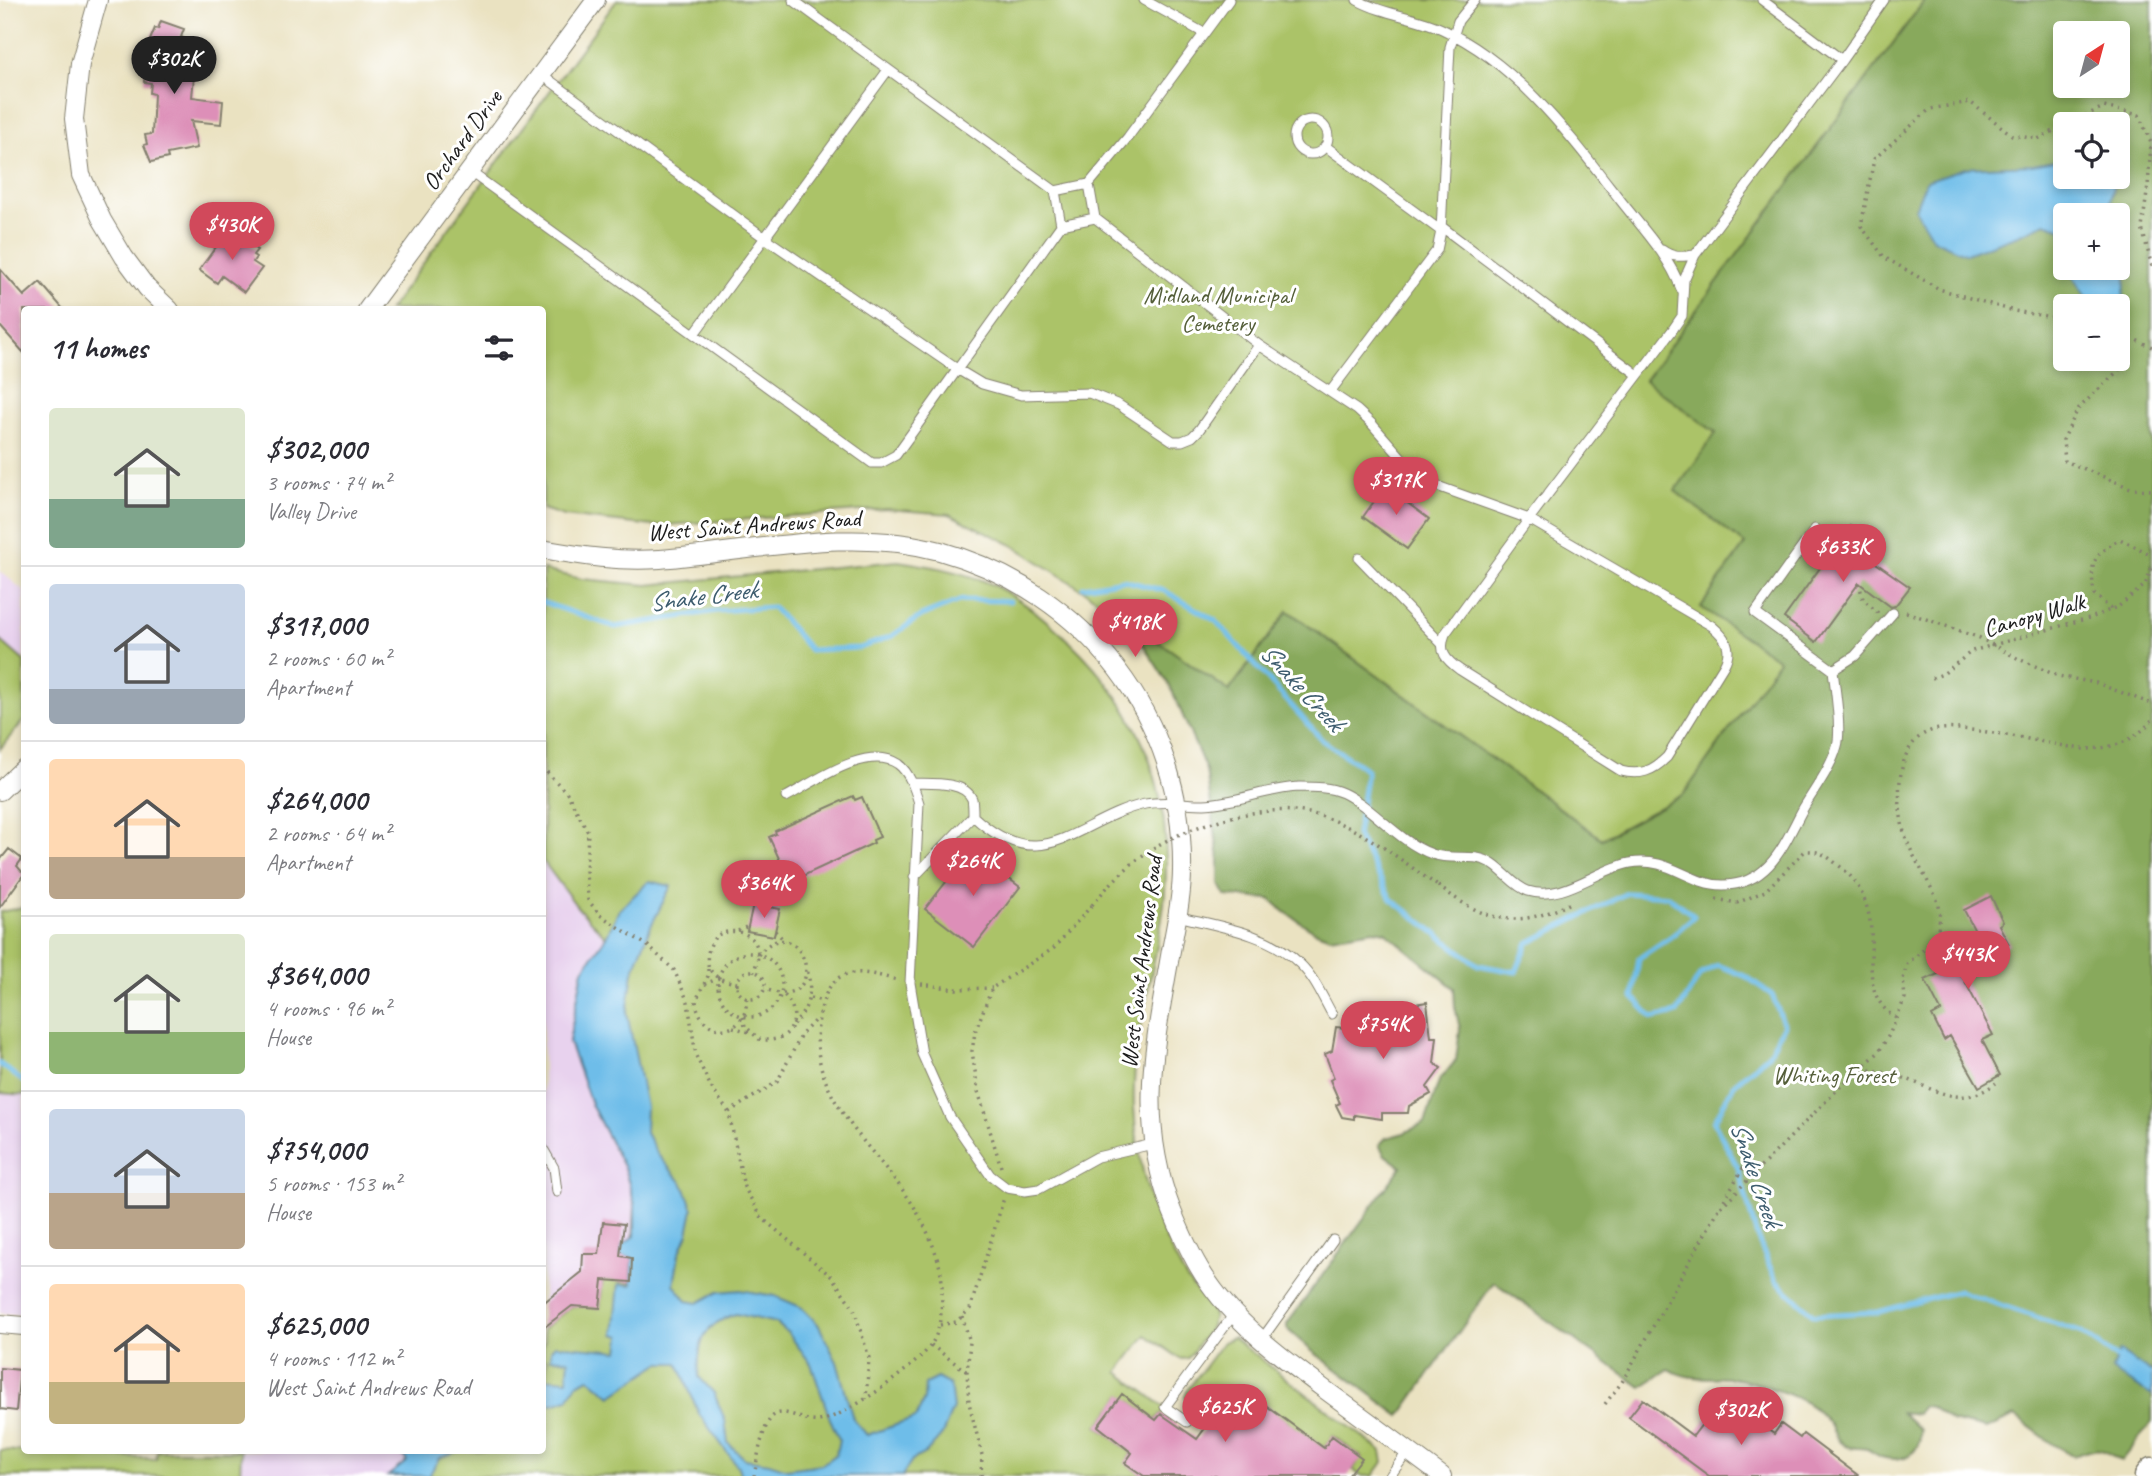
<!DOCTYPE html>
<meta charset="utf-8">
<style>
:root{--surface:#fff;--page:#f2f2f3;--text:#2b2b33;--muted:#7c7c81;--line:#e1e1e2;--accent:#d1495b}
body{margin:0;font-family:Caveat,sans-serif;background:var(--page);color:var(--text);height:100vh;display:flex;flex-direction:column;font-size:26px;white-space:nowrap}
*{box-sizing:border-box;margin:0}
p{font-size:23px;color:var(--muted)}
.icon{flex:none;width:38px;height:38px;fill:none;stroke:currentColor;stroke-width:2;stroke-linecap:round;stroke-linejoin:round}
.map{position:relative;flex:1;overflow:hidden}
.side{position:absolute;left:21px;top:306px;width:525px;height:1148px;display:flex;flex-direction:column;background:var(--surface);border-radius:7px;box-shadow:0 4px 10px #0003}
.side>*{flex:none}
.needle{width:46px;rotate:36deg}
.fabs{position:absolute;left:2053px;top:21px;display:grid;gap:14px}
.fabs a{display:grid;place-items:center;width:77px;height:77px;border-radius:7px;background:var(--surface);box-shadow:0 4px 10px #0003;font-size:35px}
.price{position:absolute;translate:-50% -60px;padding:0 16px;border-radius:24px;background:var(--accent);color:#fff;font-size:23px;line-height:46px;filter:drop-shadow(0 2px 4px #0008)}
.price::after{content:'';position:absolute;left:50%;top:42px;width:21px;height:16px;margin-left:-10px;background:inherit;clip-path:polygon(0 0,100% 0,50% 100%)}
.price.current{background:#222;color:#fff}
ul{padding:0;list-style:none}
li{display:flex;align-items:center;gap:21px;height:175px;padding:0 28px}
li+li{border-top:2px solid var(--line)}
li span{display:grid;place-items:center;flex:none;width:196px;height:140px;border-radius:7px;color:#555}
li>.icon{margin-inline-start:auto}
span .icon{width:84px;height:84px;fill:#fffc;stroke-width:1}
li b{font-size:30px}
h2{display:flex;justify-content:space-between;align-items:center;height:84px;padding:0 28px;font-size:30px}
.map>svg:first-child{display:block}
.built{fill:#e8d2ee}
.green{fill:#abc368;stroke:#647042;stroke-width:2}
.forest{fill:#88a95c;stroke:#52623c;stroke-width:2;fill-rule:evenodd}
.water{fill:#6ebde9;stroke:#456c82;stroke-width:2;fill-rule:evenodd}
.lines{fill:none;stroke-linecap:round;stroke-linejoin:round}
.stream{stroke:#6ebde9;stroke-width:5}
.building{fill:#dd8fb8}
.lane-casing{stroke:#837f6e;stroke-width:11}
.street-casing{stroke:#837f6e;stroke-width:20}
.primary-casing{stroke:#837f6e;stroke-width:29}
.path{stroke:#837f6e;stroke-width:3.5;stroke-dasharray:2 5;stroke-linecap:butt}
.lane{stroke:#fff;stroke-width:9}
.street{stroke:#fff;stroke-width:18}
.primary{stroke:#fff;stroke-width:26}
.path-bridge{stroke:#837f6e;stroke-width:3.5;stroke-dasharray:2 5;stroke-linecap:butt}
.labels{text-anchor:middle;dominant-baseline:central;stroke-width:6;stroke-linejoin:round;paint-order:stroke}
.street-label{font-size:24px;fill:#1c1c1c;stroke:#fff}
.park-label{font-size:24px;fill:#555f3a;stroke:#fff}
.water-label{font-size:26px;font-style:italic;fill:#3d5c6e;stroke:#fff}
</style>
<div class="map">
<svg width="2152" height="1476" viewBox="0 0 2152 1476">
<rect width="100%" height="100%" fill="#fff"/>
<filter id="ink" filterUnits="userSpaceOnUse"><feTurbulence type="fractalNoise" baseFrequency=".0143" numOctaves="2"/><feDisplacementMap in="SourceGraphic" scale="14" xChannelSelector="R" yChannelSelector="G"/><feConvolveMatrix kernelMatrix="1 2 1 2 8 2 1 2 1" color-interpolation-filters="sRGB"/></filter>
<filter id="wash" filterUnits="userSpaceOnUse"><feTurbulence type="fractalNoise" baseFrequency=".00686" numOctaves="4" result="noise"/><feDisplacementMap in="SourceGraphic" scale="28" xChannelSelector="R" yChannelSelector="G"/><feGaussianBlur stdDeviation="1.57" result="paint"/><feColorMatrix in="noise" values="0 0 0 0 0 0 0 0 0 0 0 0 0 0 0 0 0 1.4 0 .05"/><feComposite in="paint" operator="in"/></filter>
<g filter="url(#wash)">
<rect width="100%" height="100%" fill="#eae2c1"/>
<path class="built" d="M0 571 24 591V661L0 640Z
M543 861 578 908 606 937 583 970 592 1106 625 1170 635 1205V1236L631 1282 600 1308 543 1329Z
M0 1093 24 1095V1315L0 1313Z
M241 1451H400L407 1461 388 1476H240Z"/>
<path class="green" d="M617 0H1925L1645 380 1716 433 1745 544 1701 607 1780 660 1683 795 1602 839 1288 611 1229 691 1114 610 1011 544 949 514 887 509 653 526 564 516 543 509 542 310H389Z
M898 561C930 566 961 571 991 584 1018 597 1046 619 1068 640 1145 713 1175 797 1164 903 1156 972 1131 1037 1134 1107 1137 1166 1154 1222 1183 1273 1192 1289 1207 1300 1214 1317L1210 1328 1188 1358 1181 1359 1146 1335 1118 1372 1172 1413 1168 1419 1161 1414 1156 1420 1122 1395 1098 1426 1132 1453 1126 1463 1144 1476H388L407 1461 400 1451H542V1378H546L547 1359 543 1358V1343L545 1341 543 1329 572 1306 600 1308 603 1280 631 1282 635 1205 625 1170 592 1106 569 1042 583 970 606 937 578 908 543 861V570L582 579 647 585Z
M0 640 24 661V720L0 749Z
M24 907V1095L0 1093V912Z
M1233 1338 1375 1446 1381 1451 1383 1462 1373 1476H1361L1353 1470 1361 1457 1333 1436 1324 1448 1241 1388 1233 1399 1220 1391 1203 1415 1188 1404 1185 1397 1188 1389 1223 1342Z
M0 1450 156 1459 157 1451H241L240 1476H0Z"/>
<path class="forest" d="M1925 0H2152V1422L2121 1461C2100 1447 2097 1446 2074 1456L2054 1445 2015 1416 1986 1429 1951 1421 1931 1407 1923 1406 1917 1414 1901 1412 1920 1430C1922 1454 1903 1463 1881 1457 1876 1455 1872 1451 1867 1449 1858 1447 1849 1450 1841 1443 1836 1439 1834 1431 1830 1425 1820 1411 1804 1400 1788 1394 1774 1389 1745 1379 1731 1378 1708 1376 1690 1382 1669 1369L1641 1387 1494 1282 1400 1416 1312 1351 1287 1329V1324L1401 1167 1385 1155 1379 1145 1386 1138 1404 1133 1425 1123 1439 1081 1456 1060 1460 1029 1455 1007 1454 988 1385 932 1374 930 1330 937 1314 931 1285 912 1270 899 1226 896 1219 884V859L1206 770 1171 688 1144 646 1114 610 1229 691 1288 611 1602 839 1683 795 1779 660 1701 607 1745 544 1675 491 1716 433 1645 380ZM2065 33H2118V86H2065ZM2065 124H2118V177H2065ZM2065 215H2118V268H2065ZM2065 306H2118V359H2065Z"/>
<path class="water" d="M2118 150 2127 161 2113 186 2108 215H2065V254L2062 229 2045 223 2018 235 1966 254 1933 239 1915 209 1926 181 1965 168 2033 165 2065 159V177H2118Z
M2118 260 2126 276 2122 308 2088 301 2068 268H2118Z
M649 881 671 886 650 928 633 972 627 1013 646 1107 645 1131 658 1155 683 1184 693 1209 688 1233 679 1254 674 1284 687 1301 698 1303 718 1292 740 1290 775 1296 801 1307 818 1324 837 1362 853 1419 867 1435 916 1418 924 1399 925 1384 937 1378 950 1385 953 1408 942 1435 927 1452 912 1460 902 1476H741L738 1467 699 1414 678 1363H660L611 1396 589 1378 577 1384 568 1399 553 1404 543 1402 542 1378 567 1380 569 1360 551 1358V1349L555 1345 619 1351 621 1336 614 1334 619 1284 632 1285V1258L620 1256 621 1246 635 1236V1205L625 1170 592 1106 569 1042 583 970 606 937 619 910ZM736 1314 776 1323 788 1333 811 1364 830 1419 839 1439 836 1454 822 1464 787 1469 769 1463 745 1459 728 1443 725 1420 714 1393 699 1377C697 1344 702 1325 736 1314Z
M2119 1351 2152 1373V1396L2112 1370Z
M400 1451H459L439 1458 429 1476H388L407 1461Z"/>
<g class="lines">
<path class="stream" d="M1083 587 1123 580 1165 591 1216 621 1323 741 1367 770 1357 835 1391 899 1478 965 1516 972 1528 943 1627 893 1668 896 1694 916 1673 935 1639 958 1633 997 1653 1018 1677 1013 1700 975 1718 965 1747 977 1772 995 1784 1025 1768 1055 1734 1084 1714 1122 1738 1168 1757 1237 1776 1281 1814 1315 1878 1312 1959 1291 2080 1332 2121 1361
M542 602 615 627 716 611 773 607 810 650 860 648 892 636 921 616 962 600 1010 601
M0 1064 24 1082"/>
</g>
<g id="blocks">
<path class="building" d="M161 21 184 29 181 37 185 39 177 60 192 61 191 65 195 66 192 97 223 101 221 124 191 121 197 148 167 154 168 158 151 162 144 145 147 144 145 135 152 134 154 94 150 93 151 83 144 82 148 45 155 28 158 29Z
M227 232 232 236 235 233 257 250 253 255 256 257 253 262 262 268 244 292 222 276 217 283 199 270Z
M0 269 24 296 40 282 64 310H24V353L0 326Z
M1387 483 1405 496 1402 499 1429 519 1407 549 1363 517Z
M1850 526 1881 549 1873 561 1910 587 1895 606 1891 607 1859 583 1816 642 1784 618Z
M853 796 855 800 862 797 880 837 873 840 874 843 796 879 795 875 788 878 769 837 776 834 775 831Z
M9 849 22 859 17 866 24 874 0 907V860Z
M971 850 1020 887 974 947 925 909Z
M1991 896 2003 922 1999 925 2009 944 1959 970 1993 1035 1982 1040 2000 1075 1979 1087 1950 1036 1944 1040 1932 1016 1941 1011 1925 980 1940 973 1932 957 1977 935 1964 910Z
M753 904 780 909 774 936 747 931Z
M1427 1002 1431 1037H1437L1434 1063 1441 1068 1427 1087 1431 1094 1409 1106 1408 1113H1382V1119L1354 1115V1119L1342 1117 1336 1105 1340 1103 1330 1080 1334 1078 1325 1054 1332 1051 1336 1027 1345 1028 1359 1008 1366 1013 1390 1003 1391 1008Z
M603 1222 624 1224 620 1256 632 1258 631 1282 603 1280 600 1308 572 1306 542 1329V1304L582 1272 583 1254H599Z
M0 1368 20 1370 16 1411 0 1409Z
M1241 1387 1324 1448 1332 1436 1362 1458 1348 1476H1144L1125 1463 1132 1453 1098 1426 1122 1394 1156 1420 1161 1414 1197 1439 1214 1416 1218 1419Z
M1643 1399 1693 1436 1709 1415 1722 1424 1735 1406 1774 1434 1781 1424 1800 1438 1803 1434 1859 1476H1709L1629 1417Z"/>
</g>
</g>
<g filter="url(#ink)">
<use href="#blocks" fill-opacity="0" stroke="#837f6e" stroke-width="2"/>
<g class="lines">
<defs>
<path id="lane" d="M793 0 1055 191
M1144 0 1204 33
M1357 0C1384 15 1415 16 1442 29 1519 65 1571 137 1621 201 1643 229 1669 256 1681 289
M1762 0 1842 60
M541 74 765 238 957 369 982 384 1021 395 1089 393 1119 405 1173 441H1182L1192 437 1199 430 1259 345
M1294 137a17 17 0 1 1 34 0a17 17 0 1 1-34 0Z
M1325 146 1441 231
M469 171 872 463H881L896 455 1061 225
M1089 184 1095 218 1061 225 1055 191 1089 184 1128 137 1229 0
M1095 218 1259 345 1357 410 1371 423 1407 464 1440 487 1529 519 1712 626C1726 638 1733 648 1724 665L1667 757C1653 771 1640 776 1621 771L1460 670C1446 660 1438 652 1445 634L1529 519 1671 332 1682 316 1684 280 1695 255 1842 60 1884 0
M1442 227 1638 375
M1662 250C1673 258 1681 257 1695 255
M694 334 888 70
M1330 392 1437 250 1441 231 1450 47 1458 21 1475 0
M1815 529 1755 613 1833 670
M1359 558 1441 643
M912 783C929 784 964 780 972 799 973 803 973 811 973 816 1043 881 1077 819 1145 804 1165 800 1185 804 1204 804 1237 803 1268 788 1300 787 1314 787 1330 787 1343 793 1373 807 1398 842 1432 854 1452 861 1473 853 1489 862 1503 869 1513 886 1528 891 1563 902 1597 869 1630 863 1669 856 1689 885 1723 885 1771 885 1785 841 1804 807 1816 787 1831 768 1837 746 1842 729 1835 689 1833 670L1855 656 1893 613
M786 797C814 782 868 743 898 764 910 773 915 790 919 803L910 983 922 1054 950 1117 990 1175 1007 1188 1025 1191 1039 1189 1097 1157 1153 1144
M914 877 973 816
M1177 916C1217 926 1269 933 1299 963 1314 977 1322 996 1332 1014
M542 1147 554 1168 557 1192
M1262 1339 1333 1240
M1187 1422 1165 1407 1234 1314
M1390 1476 1408 1451"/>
<path id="street" d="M98 0 80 64 74 119 81 175 102 220 124 257 147 288 170 310
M367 310 596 0
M542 549C581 556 620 562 660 559 752 552 849 526 940 551 1086 592 1185 718 1182 871 1182 899 1175 928 1170 956 1154 1048 1137 1121 1172 1211 1181 1233 1191 1255 1203 1274 1235 1325 1288 1362 1335 1397 1371 1423 1407 1450 1442 1476
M0 791 24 768
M0 1324 24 1326"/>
<path id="primary" d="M2148 1476 2152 1471"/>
</defs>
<use href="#lane" class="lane-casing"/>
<use href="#street" class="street-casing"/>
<use href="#primary" class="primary-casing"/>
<path class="path" d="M2066 124 2104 107 2139 115 2151 143 2148 186 2142 228 2152 267
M2065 125 2038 139 2012 135 1970 102 1930 109 1874 159 1861 226 1884 257 1939 289 2014 311 2065 319
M2118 332 2152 347
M2118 350 2123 366 2078 409 2063 440 2065 461 2133 489 2152 490
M1859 583 1863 599 1878 613
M2111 609 2094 594C2090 561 2092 556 2120 539L2152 555
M1906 612 1980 638 2019 659 2058 676 2096 683 2152 704
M1932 678 1943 674 1972 651 2096 616 2119 606 2145 585 2152 567
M542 767 567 793 588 832 586 873 588 900 600 915 648 946 674 970 688 1002 696 1056 711 1087 729 1113 744 1187 762 1218 832 1277 854 1309 869 1358 866 1399
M1438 886C1487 922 1515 930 1571 903
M1716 899 1737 903 1765 891 1805 851C1819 850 1827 856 1838 865 1859 880 1869 904 1871 930 1873 963 1863 997 1896 1018
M738 931 748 926
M775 931 785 941
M718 985a32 32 0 1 1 64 0a32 32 0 1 1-64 0Z
M758 955C796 907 831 994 781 993 775 993 769 990 764 989
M737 985a14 14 0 1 1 28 0a14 14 0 1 1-28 0Z
M719 978 703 985 696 1001C698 1028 730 1041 743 1016 746 1011 746 1004 748 999
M737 983C732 982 724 981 719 978 702 969 706 949 716 936 732 927 758 931 758 955 758 960 755 967 754 972
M704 984 708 976V965
M921 984 956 989 992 988
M810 998 823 1001
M743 1017 745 1026 759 1039C791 1046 806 1015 782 993
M793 1025C809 1009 813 991 807 969
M733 1027 749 1032
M1862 1069C1877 1071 1890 1073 1904 1078 1938 1091 1962 1109 1996 1083
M729 1112 777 1082 802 1034 817 1018
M1001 1167 978 1091 972 1051 975 1032 992 988 1054 948 1092 905
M1724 1200 1743 1168
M1721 1207 1843 1084 1878 1053 1889 1035 1905 998 1903 979 1907 964C1930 943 1942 940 1939 905 1929 879 1909 854 1903 828 1896 795 1895 735 1939 729 1950 728 1961 729 1971 730 2009 734 2045 743 2082 749 2111 749 2133 743 2152 720
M962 1316 970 1342 967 1372 969 1403 982 1455 981 1476
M940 1325 956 1322 970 1309 1004 1198
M931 1345 967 1372
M1605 1404 1622 1382 1720 1207
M754 1476C757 1462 762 1425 773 1416 785 1406 804 1423 818 1421 843 1419 917 1366 931 1345 942 1328 942 1304 942 1284 941 1258 926 1227 913 1205 871 1140 796 1090 823 1002 835 962 865 972 897 980"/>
<use href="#lane" class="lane"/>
<use href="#street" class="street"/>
<use href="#primary" class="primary"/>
<path class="path-bridge" d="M1092 905C1109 884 1131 862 1155 847 1195 823 1267 802 1313 814 1360 826 1399 859 1438 886"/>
</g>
</g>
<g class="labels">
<g class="street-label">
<text transform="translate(462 140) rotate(-54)">Orchard Drive</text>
<text transform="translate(754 525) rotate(-4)">West Saint Andrews Road</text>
<text transform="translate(2034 615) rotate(-16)">Canopy Walk</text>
<text transform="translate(1141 962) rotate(-83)">West Saint Andrews Road</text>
</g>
<g class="park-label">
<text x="1218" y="295">Midland Municipal<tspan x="1218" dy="28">Cemetery</tspan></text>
<text x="1834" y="1075">Whiting Forest</text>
</g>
<g class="water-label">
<text transform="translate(703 596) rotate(-7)">Snake Creek</text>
<text transform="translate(1302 687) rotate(47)">Snake Creek</text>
<text transform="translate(1756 1174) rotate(71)">Snake Creek</text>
</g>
</g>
</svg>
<div class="fabs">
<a><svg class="needle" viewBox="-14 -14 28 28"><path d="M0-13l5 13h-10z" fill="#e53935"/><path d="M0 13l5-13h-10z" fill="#7c7c81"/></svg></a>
<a><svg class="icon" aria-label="locate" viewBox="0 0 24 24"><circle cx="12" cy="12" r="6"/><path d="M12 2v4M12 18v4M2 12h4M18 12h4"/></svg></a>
<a>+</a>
<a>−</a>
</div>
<b class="price current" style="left:174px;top:96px">$302K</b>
<b class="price" style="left:232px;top:262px">$430K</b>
<b class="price" style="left:1396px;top:517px">$317K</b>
<b class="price" style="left:1843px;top:584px">$633K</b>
<b class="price" style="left:1135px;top:659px">$418K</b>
<b class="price" style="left:973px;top:898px">$264K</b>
<b class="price" style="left:764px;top:920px">$364K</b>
<b class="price" style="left:1968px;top:991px">$443K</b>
<b class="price" style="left:1383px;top:1061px">$754K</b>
<b class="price" style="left:1225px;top:1444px">$625K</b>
<b class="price" style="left:1741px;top:1447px">$302K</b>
<section class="side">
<h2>11 homes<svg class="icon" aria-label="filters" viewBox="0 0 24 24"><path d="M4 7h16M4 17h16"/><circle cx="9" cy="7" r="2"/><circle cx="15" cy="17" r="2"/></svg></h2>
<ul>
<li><span style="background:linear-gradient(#dfe7d0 65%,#7fa58c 0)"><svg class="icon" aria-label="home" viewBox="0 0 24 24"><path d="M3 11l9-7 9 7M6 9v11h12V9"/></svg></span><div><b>$302,000</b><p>3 rooms · 74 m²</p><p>Valley Drive</p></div></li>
<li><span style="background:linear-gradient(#c9d6e8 75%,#9aa5b1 0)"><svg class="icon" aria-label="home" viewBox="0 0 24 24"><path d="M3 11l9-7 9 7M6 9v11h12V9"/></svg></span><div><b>$317,000</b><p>2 rooms · 60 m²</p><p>Apartment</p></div></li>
<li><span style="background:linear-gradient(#ffd9b3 70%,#b9a48a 0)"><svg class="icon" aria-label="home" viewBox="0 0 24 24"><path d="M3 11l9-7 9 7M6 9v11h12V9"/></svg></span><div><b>$264,000</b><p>2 rooms · 64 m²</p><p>Apartment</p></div></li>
<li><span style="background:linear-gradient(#dfe7d0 70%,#8fb573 0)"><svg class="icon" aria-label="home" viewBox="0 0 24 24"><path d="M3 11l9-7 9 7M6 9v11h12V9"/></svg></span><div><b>$364,000</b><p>4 rooms · 96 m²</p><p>House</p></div></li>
<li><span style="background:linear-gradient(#c9d6e8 60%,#b9a48a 0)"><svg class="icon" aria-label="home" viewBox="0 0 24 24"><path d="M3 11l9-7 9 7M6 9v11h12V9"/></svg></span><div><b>$754,000</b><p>5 rooms · 153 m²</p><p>House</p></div></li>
<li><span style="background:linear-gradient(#ffd9b3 70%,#c2b280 0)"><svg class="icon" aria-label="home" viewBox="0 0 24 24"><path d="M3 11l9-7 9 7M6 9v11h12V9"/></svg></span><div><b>$625,000</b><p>4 rooms · 112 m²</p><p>West Saint Andrews Road</p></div></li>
</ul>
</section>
</div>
